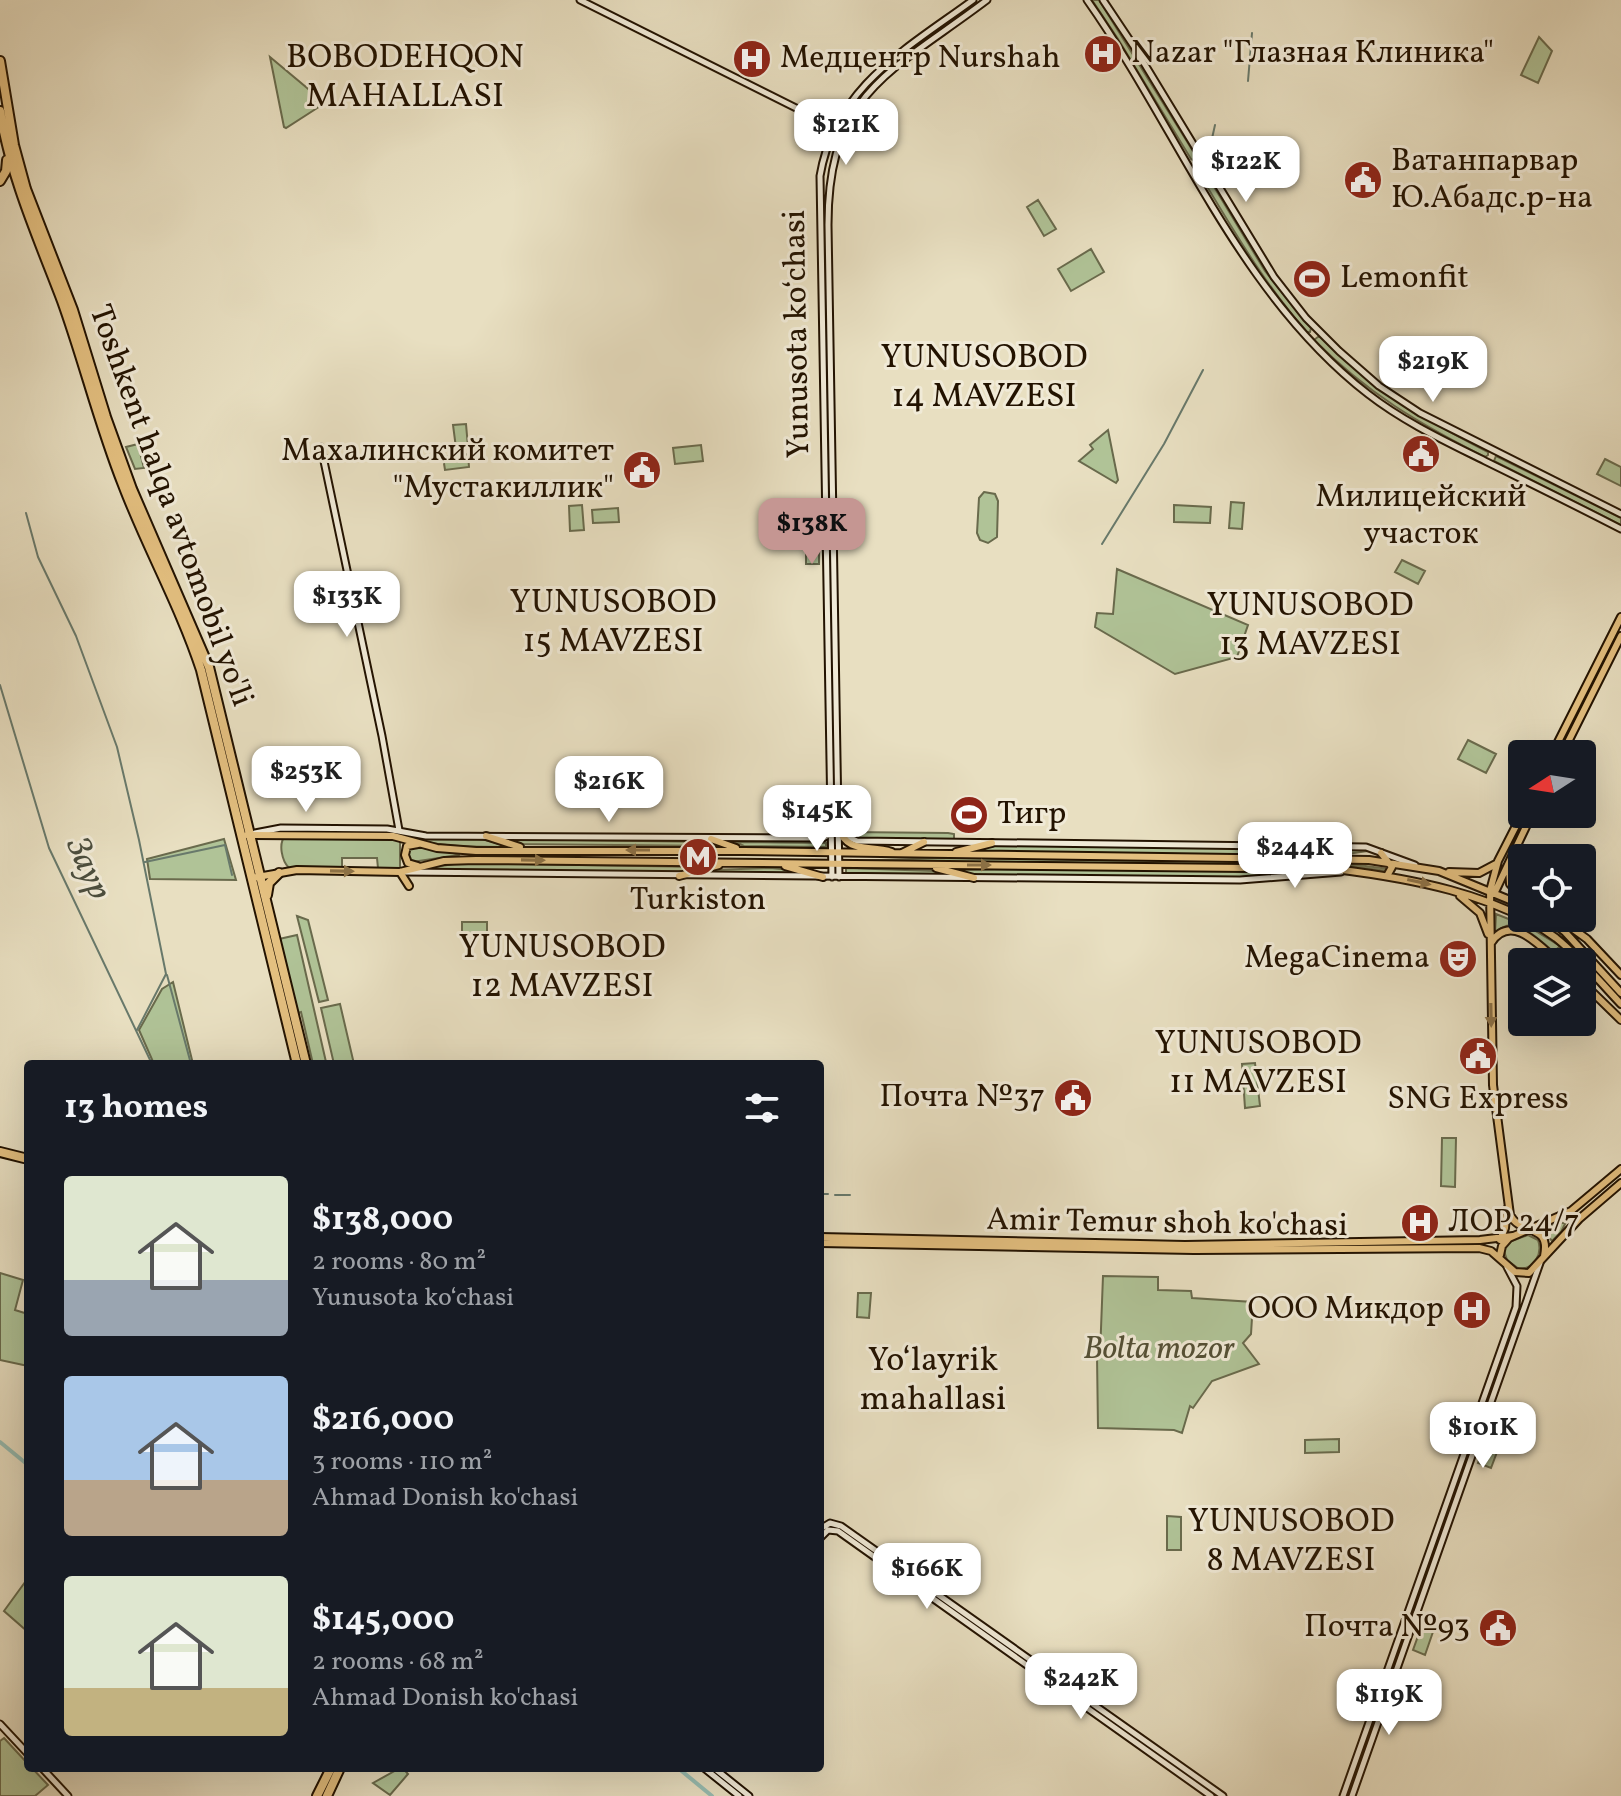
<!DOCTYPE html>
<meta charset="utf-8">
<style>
:root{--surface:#171b24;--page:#242831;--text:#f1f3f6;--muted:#9ea1a6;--accent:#c59692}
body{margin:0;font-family:Vollkorn,serif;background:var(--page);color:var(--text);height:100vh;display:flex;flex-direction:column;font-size:30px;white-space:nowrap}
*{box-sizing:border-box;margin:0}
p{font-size:26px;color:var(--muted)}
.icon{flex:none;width:44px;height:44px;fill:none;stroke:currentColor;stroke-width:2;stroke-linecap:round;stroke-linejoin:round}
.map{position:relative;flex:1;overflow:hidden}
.drawer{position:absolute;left:24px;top:1060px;width:800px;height:712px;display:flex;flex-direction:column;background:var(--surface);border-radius:8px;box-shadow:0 8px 32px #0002}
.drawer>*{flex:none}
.needle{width:52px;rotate:258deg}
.buttons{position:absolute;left:1508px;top:740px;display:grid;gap:16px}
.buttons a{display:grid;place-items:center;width:88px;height:88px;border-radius:8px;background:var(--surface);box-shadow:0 8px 32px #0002;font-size:40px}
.price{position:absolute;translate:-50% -68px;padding:0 18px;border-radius:16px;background:#fff;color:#222;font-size:26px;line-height:52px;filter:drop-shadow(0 2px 4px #0008)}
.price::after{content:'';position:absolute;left:50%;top:48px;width:24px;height:18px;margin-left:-12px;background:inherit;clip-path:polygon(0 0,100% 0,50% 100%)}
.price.current{background:var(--accent);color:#111}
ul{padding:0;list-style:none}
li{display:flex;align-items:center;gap:24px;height:200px;padding:0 40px}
li span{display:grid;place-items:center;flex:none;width:224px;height:160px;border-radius:8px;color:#555}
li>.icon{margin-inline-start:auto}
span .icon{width:96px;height:96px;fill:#fffc;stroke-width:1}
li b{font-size:34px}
h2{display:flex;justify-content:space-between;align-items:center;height:96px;padding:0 40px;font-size:34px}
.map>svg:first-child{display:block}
.green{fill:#b0c397;stroke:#696a4c;stroke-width:2}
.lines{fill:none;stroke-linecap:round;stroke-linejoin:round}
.stream{stroke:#68796b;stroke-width:2}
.canal{stroke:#97bdb2;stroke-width:4}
.secondary-casing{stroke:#221200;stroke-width:9}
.primary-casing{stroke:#221200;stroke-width:10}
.highway-casing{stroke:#221200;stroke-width:12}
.secondary{stroke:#f0ead7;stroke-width:5}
.primary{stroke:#e4c080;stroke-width:6}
.highway{stroke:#e4c080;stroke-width:8}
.oneway{fill:#8d7246}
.labels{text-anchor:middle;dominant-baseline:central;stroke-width:6;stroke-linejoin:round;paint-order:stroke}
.poi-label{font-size:32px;fill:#221200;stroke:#f0ead7;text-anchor:start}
.street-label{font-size:32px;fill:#221200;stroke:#f0ead7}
.park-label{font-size:32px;font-style:italic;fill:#545035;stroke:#f0ead7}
.neighbourhood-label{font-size:34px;fill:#221200;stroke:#f0ead7}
.water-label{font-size:34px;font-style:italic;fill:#4b4e3e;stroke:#f0ead7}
</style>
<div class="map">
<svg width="1621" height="1796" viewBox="0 0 1621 1796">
<rect width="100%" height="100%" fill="#e8dfc1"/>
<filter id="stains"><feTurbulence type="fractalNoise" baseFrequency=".0025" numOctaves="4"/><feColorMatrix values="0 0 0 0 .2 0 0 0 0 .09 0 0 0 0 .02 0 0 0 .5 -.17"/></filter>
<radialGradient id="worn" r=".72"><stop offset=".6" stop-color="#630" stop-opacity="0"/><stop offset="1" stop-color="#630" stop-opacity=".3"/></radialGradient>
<path class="green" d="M1092 0H1099L1196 156 1195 161 1191 159 1118 39Z
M1539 37 1552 51 1538 83 1521 75Z
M270 57 325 103 286 128 284 127Z
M1199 167H1202L1265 271 1311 328 1310 332H1307C1263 283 1231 226 1197 170Z
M1038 200 1056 229 1044 236 1027 207Z
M1091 249 1104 272 1071 291 1058 269Z
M1319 336C1371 388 1423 419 1488 452V455L1485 457C1418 423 1368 394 1314 340Z
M466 424 468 447 456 448 453 425Z
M1108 430 1118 480 1116 483 1079 461 1093 449 1090 445Z
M138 444 144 468 135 469 126 447Z
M701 445 703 461 675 464 673 448Z
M468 454 469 467 445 470 443 457Z
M1496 456 1621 518V525L1494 461Z
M1605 459 1621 467V486L1597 474Z
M984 492 995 494 998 501 997 537 988 543 980 540 977 533 979 498Z
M1231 502 1244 503 1242 529 1229 528Z
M582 505 584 530 570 531 569 506Z
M1174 505 1211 507 1210 523 1174 522Z
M618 508 619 522 593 523 592 510Z
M806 538H819V564H806Z
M1402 560 1425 571 1418 584 1395 572Z
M1117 569 1248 625 1237 657 1175 674 1095 627 1097 613 1113 614Z
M1468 740 1496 754 1486 773 1458 759Z
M847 832 948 833 954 834V839H855Z
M404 833C437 840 477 832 506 847 477 847 427 848 404 833Z
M285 836 400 840V868H378L377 858H342V868H289C282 861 278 844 285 836Z
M224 839 236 880 150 879 147 859Z
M500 839 709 842 723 846 509 844Z
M735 842 826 843V847L744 846Z
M998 845 1364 849 1368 851 1333 856 969 851Z
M412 846 459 854V855L412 862 408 858 407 850Z
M946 858 1342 863 1389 869 1387 871 1342 865 846 861Z
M459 863 701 867 678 874 419 870Z
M770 868 792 870 806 874H694L709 870Z
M846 868 935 871 954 875H846Z
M954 869 1323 870 1230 878 979 876Z
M1496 914 1529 927 1560 946 1554 952C1537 939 1514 911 1495 934Z
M297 916 308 920 328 1000 319 1002Z
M462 922H487V933H462Z
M297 935 326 1062 313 1064 301 1012 298 1013 279 939Z
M173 982 193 1064H154L139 1030 162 989Z
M340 1004 354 1064H334L321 1008Z
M1255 1063 1260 1106 1245 1108 1242 1064Z
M1442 1138H1456L1455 1187 1441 1186Z
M1566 1222 1561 1232 1552 1241 1541 1228Z
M1528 1235 1538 1240C1543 1254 1534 1269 1519 1269L1507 1260 1503 1248 1509 1242Z
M0 1273 23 1280 15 1310 28 1314V1366L0 1360Z
M1103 1276 1158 1277V1290L1191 1291 1192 1298 1253 1302 1251 1334 1243 1343 1259 1364 1212 1381 1193 1408 1190 1406 1182 1433 1174 1430 1098 1428 1097 1356 1100 1355Z
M858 1293H871L869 1318 857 1317Z
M1339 1439V1452L1305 1453V1440Z
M1487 1439 1500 1444 1491 1468 1478 1463Z
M1167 1516 1181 1517V1550H1167Z
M28 1578V1632L4 1611Z
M1422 1625 1434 1629 1425 1655 1413 1650Z
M4 1738 28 1764V1768H32L48 1785 35 1796H0V1741Z
M400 1768H403L408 1774 390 1795 373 1783Z"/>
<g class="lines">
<path class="stream" d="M1248 81 1252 33
M1209 152 1215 125
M26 513 38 557 76 636 117 747 139 840 166 974 137 1030
M1102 544 1164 444 1203 370
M0 685 49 848 152 1064
M145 862 225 845 232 875
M167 975 191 1064
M820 1194H828
M835 1195H850"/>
<path class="canal" d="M0 1442 28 1465
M678 1768 712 1796"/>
<defs>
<path id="secondary" d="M580 0 836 128
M1087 0C1180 132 1238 293 1368 394 1404 422 1445 441 1485 461 1530 483 1576 506 1621 529
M1103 0 1133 45 1274 277 1306 318 1339 351 1379 386 1420 413 1621 514
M321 447 382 736 399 830
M839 822 846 836 857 841 1366 847 1415 865
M255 833 281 828 387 829 426 836 823 838 830 834
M404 872 1240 880 1341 872
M832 877 820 176C835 87 906 49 973 0
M839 877 828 225C828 91 892 72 987 0
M820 1529 830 1523 841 1526 1223 1796
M820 1538 828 1530 838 1531 1211 1796
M0 1724 28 1754
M42 1768 68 1796
M704 1768 739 1796
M714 1768 749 1796
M1343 1796 1516 1307 1517 1286 1507 1267
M1352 1796 1540 1263"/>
<path id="primary" d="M1552 754 1621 617
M1562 754 1621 636
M1522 814 1498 861 1490 891 1493 1085 1510 1215C1521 1236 1551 1223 1544 1256
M838 828C849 855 868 844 892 852
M247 835 393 836 437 848 476 851H744L1369 860 1439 871 1522 905
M486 836 520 847
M711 839 736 848
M956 852 992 843
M902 853 924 842
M1381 853 1392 867 1387 876
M418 866 408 863 405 855 407 846 418 844
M785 866 823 877
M1509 867 1510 884 1522 896
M936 868 974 878
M400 872 409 886
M1449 872 1479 873 1496 864
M679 876 719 865
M252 878 297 870 400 872 444 861 476 860 1335 869C1407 878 1496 893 1556 938 1580 957 1600 982 1621 1004
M1494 894 1532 814
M1460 896 1480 913 1488 934
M1547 918 1565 932 1621 993
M1558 918 1587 939 1621 975
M1491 943C1511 912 1540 946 1558 962
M1582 982 1621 1020
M820 1237 1185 1245 1480 1240 1513 1236
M1500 1240 1505 1228 1507 1209
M820 1243 1194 1250 1479 1248 1491 1251 1515 1272 1529 1273 1579 1219 1621 1183
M1500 1255 1502 1246 1509 1238 1571 1211 1621 1169"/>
<path id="highway" d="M0 61 14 145 26 189 73 310 106 417 132 489 209 667 306 1064
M0 111C11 178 38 238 62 301 84 362 99 425 123 485 147 548 180 606 201 670L297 1064
M0 181 6 171 7 160
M267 895 269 883 279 873
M0 1152 28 1159
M317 1796 331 1768
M327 1796 340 1768"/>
</defs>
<use href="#secondary" class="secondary-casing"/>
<use href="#primary" class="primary-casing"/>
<use href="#highway" class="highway-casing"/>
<use href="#secondary" class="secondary"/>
<use href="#primary" class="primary"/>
<use href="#highway" class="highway"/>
</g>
<defs><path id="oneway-solid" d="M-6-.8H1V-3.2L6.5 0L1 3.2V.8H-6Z" transform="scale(2)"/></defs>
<g class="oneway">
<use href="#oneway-solid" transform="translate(638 850) rotate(-180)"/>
<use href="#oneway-solid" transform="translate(533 860) rotate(1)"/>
<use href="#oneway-solid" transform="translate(979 865)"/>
<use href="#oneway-solid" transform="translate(342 871) rotate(1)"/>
<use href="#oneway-solid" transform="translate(1419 882) rotate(12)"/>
<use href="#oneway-solid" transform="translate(1491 1015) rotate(89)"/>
</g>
<defs>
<symbol id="hospital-disc" viewBox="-11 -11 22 22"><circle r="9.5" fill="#8f2418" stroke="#f0ead7"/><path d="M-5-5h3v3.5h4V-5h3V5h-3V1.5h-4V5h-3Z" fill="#fff"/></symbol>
<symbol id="civic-disc" viewBox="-11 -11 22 22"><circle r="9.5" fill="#8f2418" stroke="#f0ead7"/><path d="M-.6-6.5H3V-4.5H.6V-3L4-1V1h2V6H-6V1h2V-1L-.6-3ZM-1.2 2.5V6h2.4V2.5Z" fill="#fff"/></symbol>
<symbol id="stadium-disc" viewBox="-11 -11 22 22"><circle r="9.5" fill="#8f2418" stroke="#f0ead7"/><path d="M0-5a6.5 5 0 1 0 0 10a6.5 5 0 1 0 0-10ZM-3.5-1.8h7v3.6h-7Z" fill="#fff"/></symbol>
<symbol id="metro-disc" viewBox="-11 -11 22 22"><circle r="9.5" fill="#8f2418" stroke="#f0ead7"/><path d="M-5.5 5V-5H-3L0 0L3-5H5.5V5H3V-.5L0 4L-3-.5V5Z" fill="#fff"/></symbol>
<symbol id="theatre-disc" viewBox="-11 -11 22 22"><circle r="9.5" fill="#8f2418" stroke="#f0ead7"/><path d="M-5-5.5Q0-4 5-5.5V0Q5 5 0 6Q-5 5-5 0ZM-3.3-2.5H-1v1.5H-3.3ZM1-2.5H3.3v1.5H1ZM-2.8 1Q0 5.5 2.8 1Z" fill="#fff"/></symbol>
</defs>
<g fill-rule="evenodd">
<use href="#hospital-disc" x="1081" y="32" width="44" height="44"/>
<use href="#hospital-disc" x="730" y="37" width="44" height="44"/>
<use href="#civic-disc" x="1341" y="158" width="44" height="44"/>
<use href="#stadium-disc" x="1290" y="257" width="44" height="44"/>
<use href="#civic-disc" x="1399" y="432" width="44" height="44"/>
<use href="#civic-disc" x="620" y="448" width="44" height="44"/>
<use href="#stadium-disc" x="947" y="793" width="44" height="44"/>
<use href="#metro-disc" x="676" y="835" width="44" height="44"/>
<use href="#theatre-disc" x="1436" y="937" width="44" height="44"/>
<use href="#civic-disc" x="1456" y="1034" width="44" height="44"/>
<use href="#civic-disc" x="1051" y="1076" width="44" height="44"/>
<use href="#hospital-disc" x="1398" y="1201" width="44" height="44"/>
<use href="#hospital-disc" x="1450" y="1288" width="44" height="44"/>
<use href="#civic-disc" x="1476" y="1606" width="44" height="44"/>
</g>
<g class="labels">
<g class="poi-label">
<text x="1131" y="54">Nazar "Глазная Клиника"</text>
<text x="780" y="59">Медцентр Nurshah</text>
<text x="1391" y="162">Ватанпарвар<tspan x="1391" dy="37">Ю.Абадс.р-на</tspan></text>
<text x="1340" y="279">Lemonfit</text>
<text x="614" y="452" text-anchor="end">Махалинский комитет<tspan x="614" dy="37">"Мустакиллик"</tspan></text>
<text x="1421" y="498" text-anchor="middle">Милицейский<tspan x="1421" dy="37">участок</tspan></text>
<text x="997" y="815">Тигр</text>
<text x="698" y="901" text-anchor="middle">Turkiston</text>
<text x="1430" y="959" text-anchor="end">MegaCinema</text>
<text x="1045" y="1098" text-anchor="end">Почта №37</text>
<text x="1478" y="1100" text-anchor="middle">SNG Express</text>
<text x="1448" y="1223">ЛОР 24/7</text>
<text x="1444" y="1310" text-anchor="end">ООО Микдор</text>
<text x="1470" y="1628" text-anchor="end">Почта №93</text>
</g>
<g class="street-label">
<text transform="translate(798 334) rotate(-91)">Yunusota koʻchasi</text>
<text transform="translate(170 506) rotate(70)">Toshkent halqa avtomobil yo'li</text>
<text transform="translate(1167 1224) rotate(1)">Amir Temur shoh ko'chasi</text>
</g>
<g class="park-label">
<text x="1159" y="1350">Bolta mozor</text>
</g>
<g class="neighbourhood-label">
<text x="405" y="58">BOBODEHQON<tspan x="405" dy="39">MAHALLASI</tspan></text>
<text x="984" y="358">YUNUSOBOD<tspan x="984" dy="39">14 MAVZESI</tspan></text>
<text x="613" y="603">YUNUSOBOD<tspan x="613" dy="39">15 MAVZESI</tspan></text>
<text x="1310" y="606">YUNUSOBOD<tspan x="1310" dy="39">13 MAVZESI</tspan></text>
<text x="562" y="948">YUNUSOBOD<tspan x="562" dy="39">12 MAVZESI</tspan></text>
<text x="1258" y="1044">YUNUSOBOD<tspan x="1258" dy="39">11 MAVZESI</tspan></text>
<text x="933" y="1361">Yoʻlayrik<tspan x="933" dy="39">mahallasi</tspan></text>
<text x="1291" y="1522">YUNUSOBOD<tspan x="1291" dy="39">8 MAVZESI</tspan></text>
</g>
<g class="water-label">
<text transform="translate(87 869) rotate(66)">Заур</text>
</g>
</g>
<rect width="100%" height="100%" filter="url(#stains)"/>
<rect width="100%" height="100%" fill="url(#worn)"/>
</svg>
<div class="buttons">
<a><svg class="needle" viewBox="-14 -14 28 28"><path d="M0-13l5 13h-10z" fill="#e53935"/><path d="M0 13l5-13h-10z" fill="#9ea1a6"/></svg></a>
<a><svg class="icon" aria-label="locate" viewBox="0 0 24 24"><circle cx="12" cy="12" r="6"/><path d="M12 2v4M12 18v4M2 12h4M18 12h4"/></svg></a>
<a><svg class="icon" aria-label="layers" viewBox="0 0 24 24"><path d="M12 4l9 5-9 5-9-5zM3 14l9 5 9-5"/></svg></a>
</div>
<b class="price" style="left:846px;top:167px">$121K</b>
<b class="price" style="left:1246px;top:204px">$122K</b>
<b class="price" style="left:1433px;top:404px">$219K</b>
<b class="price current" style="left:812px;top:566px">$138K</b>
<b class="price" style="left:347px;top:639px">$133K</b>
<b class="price" style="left:306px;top:814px">$253K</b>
<b class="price" style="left:609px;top:824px">$216K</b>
<b class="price" style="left:817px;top:853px">$145K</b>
<b class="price" style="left:1295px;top:890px">$244K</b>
<b class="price" style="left:1483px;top:1470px">$101K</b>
<b class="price" style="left:927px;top:1611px">$166K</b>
<b class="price" style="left:1081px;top:1721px">$242K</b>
<b class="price" style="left:1389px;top:1737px">$119K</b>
<section class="drawer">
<h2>13 homes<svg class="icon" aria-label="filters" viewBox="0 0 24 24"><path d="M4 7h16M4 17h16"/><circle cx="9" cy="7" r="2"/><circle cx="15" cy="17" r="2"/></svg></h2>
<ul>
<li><span style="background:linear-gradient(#dfe7d0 65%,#9aa5b1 0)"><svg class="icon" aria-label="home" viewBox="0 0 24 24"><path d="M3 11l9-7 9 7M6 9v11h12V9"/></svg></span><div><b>$138,000</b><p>2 rooms · 80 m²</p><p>Yunusota koʻchasi</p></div></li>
<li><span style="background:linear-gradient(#a9c7e8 65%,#b9a48a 0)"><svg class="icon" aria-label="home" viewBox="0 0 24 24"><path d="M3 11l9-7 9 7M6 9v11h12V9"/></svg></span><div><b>$216,000</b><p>3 rooms · 110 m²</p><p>Ahmad Donish ko'chasi</p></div></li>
<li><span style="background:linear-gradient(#dfe7d0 70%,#c2b280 0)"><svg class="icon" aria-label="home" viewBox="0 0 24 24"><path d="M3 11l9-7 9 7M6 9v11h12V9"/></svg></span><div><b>$145,000</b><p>2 rooms · 68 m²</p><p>Ahmad Donish ko'chasi</p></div></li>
</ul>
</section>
</div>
